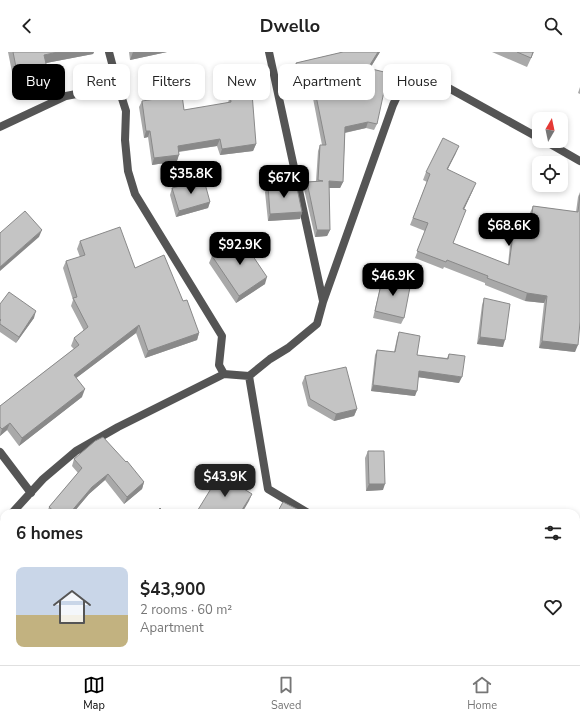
<!DOCTYPE html>
<meta charset="utf-8">
<style>
:root{--surface:#fff;--page:#f6f6f6;--text:#222;--muted:#767676;--line:#e0e0e0;--accent:#000}
body{margin:0;font-family:"Nunito Sans",sans-serif;background:var(--page);color:var(--text);height:100vh;display:flex;flex-direction:column;font-size:15px;white-space:nowrap}
*{box-sizing:border-box;margin:0}
p{font-size:13px;color:var(--muted)}
.icon{flex:none;width:22px;height:22px;fill:none;stroke:currentColor;stroke-width:2;stroke-linecap:round;stroke-linejoin:round}
.map{position:relative;flex:1;overflow:hidden}
.details{position:absolute;left:0px;top:457px;width:580px;height:156px;display:flex;flex-direction:column;background:var(--surface);border-radius:12px 12px 0 0;box-shadow:0 2px 6px #0003}
.details>*{flex:none}
.top-card{position:absolute;left:12px;top:12px;width:556px;height:36px;display:flex;gap:8px}
.needle{width:26px;rotate:9deg}
.buttons{position:absolute;left:532px;top:60px;display:grid;gap:8px}
.buttons a{display:grid;place-items:center;width:36px;height:36px;border-radius:8px;background:var(--surface);box-shadow:0 2px 6px #0003;font-size:20px}
.price{position:absolute;translate:-50% -34px;padding:0 9px;border-radius:8px;background:var(--accent);color:#fff;font-size:13px;line-height:26px;filter:drop-shadow(0 1px 2px #0008)}
.price::after{content:'';position:absolute;left:50%;top:24px;width:12px;height:9px;margin-left:-6px;background:inherit;clip-path:polygon(0 0,100% 0,50% 100%)}
.price.selected{background:#222;color:#fff}
ul{padding:0;list-style:none}
li{display:flex;align-items:center;gap:12px;height:100px;padding:0 16px}
li span{display:grid;place-items:center;flex:none;width:112px;height:80px;border-radius:8px;color:#555}
li>.icon{margin-inline-start:auto}
span .icon{width:48px;height:48px;fill:#fffc;stroke-width:1}
li b{font-size:17px}
h2{display:flex;justify-content:space-between;align-items:center;height:48px;padding:0 16px;font-size:17px}
.tag{padding:0 14px;border-radius:8px;background:var(--surface);box-shadow:0 2px 6px #0003;font-size:14px;line-height:36px}
.tag.selected{background:var(--accent);color:#fff}
header{display:flex;justify-content:space-between;align-items:center;height:52px;padding:0 16px;background:var(--surface);font-size:18px;font-weight:700}
.tabs{display:flex;justify-content:space-around;align-items:center;height:56px;border-top:1px solid var(--line);background:var(--surface);font-size:11px;color:var(--muted)}
.tabs a{display:grid;justify-items:center;gap:2px}
.tabs .selected{color:var(--accent)}
.map>svg:first-child{display:block}
.lines{fill:none;stroke-linecap:round;stroke-linejoin:round}
.minor{stroke:#555;stroke-width:8}
.wall{fill:#a9a9a9}
.shaded-wall{fill:#898989}
.building{fill:#c4c4c4;stroke:#898989}
</style>
<header><svg class="icon" aria-label="back" viewBox="0 0 24 24"><path d="M15 5l-7 7 7 7"/></svg>Dwello<svg class="icon" aria-label="search" viewBox="0 0 24 24"><circle cx="10" cy="10" r="6"/><path d="M15 15l6 6"/></svg></header>
<div class="map">
<svg width="580" height="613" viewBox="0 0 580 613">
<rect width="100%" height="100%" fill="#fff"/>
<g class="lines">
<path class="minor" d="M269 0 323 249
M0 75 66 44 118 34
M545 89 580 109
M224 322 249 324 270 307 288 296 317 272 323 250 393 53 399 40 411 32 427 29 445 34 539 86
M249 324 268 437 308 461
M0 400 31 441
M12 461 43 427 76 399 118 375 224 322 219 313 222 284 135 142 128 119 125 88 126 59 118 34 109 0
M0 474 4 469
M381 609V613"/>
</g>
<path class="wall" d="M8 0H94L93 2 46 11V39L17 45Z
M129 0H167L130 8Z
M343 0H380L370 16 377 72 374 78 366 76 345 81 343 130 340 136H329L330 178 327 184 315 185 304 137 307 130 316 129 318 99 320 93H322L311 36 299 38 294 17 296 11Z
M492 0H534L527 15Z
M580 35V42L578 41Z
M230 43 256 92 253 99 220 103 217 94 179 100 177 109 152 113 148 85 144 86 139 55 142 49 184 58 228 51Z
M456 101 448 117 473 138 464 157 453 191 508 213 511 182 514 175 528 176 530 161 533 154 576 160 578 145 580 140V270L575 300 539 296 544 251 525 249 485 233V231L444 215 443 217 415 206 425 179 410 173 427 130 423 128 426 120Z
M268 134 302 160 300 167 268 169 265 140Z
M172 136 210 150 208 156 176 165 170 143Z
M80 189 135 216 183 249 199 281 197 288 145 306 136 281 76 326 82 345 19 394 7 378 0 384V354L74 297 71 294 74 286 84 279 71 254 73 248 63 216 66 209 80 205 77 197Z
M212 204 265 232 236 251 209 211Z
M383 224 404 266 401 272 373 266 381 231Z
M484 246 503 295 477 292 482 253Z
M0 252 34 266 16 291 0 280Z
M399 280 417 303 447 306 449 302 459 331 418 325 415 344 371 339 375 303 377 298 394 300 397 286Z
M305 324 357 357 354 364 334 369 308 354 302 331Z
M368 399 383 438 366 439 365 406Z
M74 407 144 430 142 437 124 452 105 428 89 442 73 461H47L49 455 78 421 72 414Z
M69 609H122L119 613H75Z"/>
<path class="shaded-wall" d="M58 0H94L93 2 41 12 44 3Z
M133 0H167L130 8Z
M378 0H380L366 23 368 16Z
M50 29 46 39 17 45 20 35Z
M313 29 311 36 299 38 302 32Z
M368 70 366 76 343 81 345 75Z
M146 79H150L148 85 144 86Z
M220 87 217 94 175 100 178 94Z
M256 92 253 99 220 103 222 97Z
M459 94 456 101 444 124 447 117Z
M179 103 177 109 152 113 154 106Z
M329 129 343 130 340 136H326Z
M476 131 473 138 461 164 463 157Z
M210 150 208 156 176 165 179 159Z
M302 160 300 167 268 169 270 162Z
M42 178 39 185 0 219V215Z
M317 178H330L327 184 315 185Z
M267 225 265 232 236 251 239 244Z
M527 241 547 244 544 251 525 249Z
M36 259 34 266 16 291 19 285Z
M139 273 136 281 71 330 74 323Z
M199 281 197 288 145 306 148 299Z
M480 285 505 288 503 295 477 292Z
M542 289 578 293 575 300 539 296Z
M419 319 462 325 459 331 417 325Z
M373 333 417 339 415 344 371 339Z
M85 337 82 345 19 394 22 386Z
M357 357 354 364 334 369 336 362Z
M10 371 7 378 0 384 2 377Z
M108 422 105 428 89 442 73 461H70L92 435Z
M144 430 142 437 124 452 127 445Z
M369 432H385L383 438 366 439Z
M252 442 249 449 242 461H240Z
M576 540H580V550H576Z
M42 609H48L43 613H37Z
M119 609H122L119 613H117Z"/>
<path class="building" d="M13 0H58L44 3 50 29 20 35Z
M343 0H378L368 16 388 21 377 72 368 70 345 75 343 130 329 129 330 178H317L307 130 323 129 318 128 320 93H326L313 29 302 32 296 11Z
M517 0H533L531 6Z
M252 41 256 92 222 97 220 87 178 94 179 103 154 106 150 79H146L142 49 182 43 184 58 231 50 230 43Z
M443 86 459 94 447 117 476 131 463 157 466 158 453 191 509 213 514 175 530 176 533 154 578 160 580 143V270L578 293 542 289 547 244 527 241 487 226 488 224 447 208 446 210 417 199 428 171 413 166 430 122 426 120Z
M204 128 210 150 179 159 172 136Z
M296 131 302 160 270 162 268 134Z
M25 159 42 178 0 215V181Z
M120 175 135 216 164 203 183 249 187 248 199 281 148 299 139 273 74 323 85 337 22 386 10 371 2 377 0 375V354L79 293 74 286 88 275 73 246 77 245 66 209 85 203 80 189Z
M240 185 267 225 239 244 212 204Z
M383 224 411 230 404 266 375 259Z
M9 240 36 259 19 285 0 272V269L1 268 0 267V252Z
M484 246 510 252 505 288 480 285Z
M399 280 420 284 417 303 448 307 449 302 465 304 462 325 419 319 417 339 373 333 377 298 395 300Z
M346 315 357 357 336 362 310 347 305 324Z
M103 385 126 410 127 409 144 430 127 445 108 422 92 435 70 461H56L49 455 82 416 74 407 95 389Z
M368 399H384L385 432H369Z
M220 422 252 442 240 461H196Z
M283 450 305 461H277Z
M160 456 165 461H156Z
M469 459 475 461H469Z
M576 469H580V540H576Z
M4 498V609H42L37 613H0V499Z
M82 609H119L117 612 118 613H88Z
M258 609H322L321 613H256Z"/>
</svg>
<div class="buttons">
<a><svg class="needle" viewBox="-14 -14 28 28"><path d="M0-13l5 13h-10z" fill="#e53935"/><path d="M0 13l5-13h-10z" fill="#767676"/></svg></a>
<a><svg class="icon" aria-label="locate" viewBox="0 0 24 24"><circle cx="12" cy="12" r="6"/><path d="M12 2v4M12 18v4M2 12h4M18 12h4"/></svg></a>
</div>
<b class="price" style="left:191px;top:143px">$35.8K</b>
<b class="price" style="left:284px;top:147px">$67K</b>
<b class="price" style="left:509px;top:195px">$68.6K</b>
<b class="price" style="left:240px;top:214px">$92.9K</b>
<b class="price" style="left:393px;top:245px">$46.9K</b>
<b class="price selected" style="left:225px;top:446px">$43.9K</b>
<div class="top-card">
<a class="tag selected">Buy</a>
<a class="tag">Rent</a>
<a class="tag">Filters</a>
<a class="tag">New</a>
<a class="tag">Apartment</a>
<a class="tag">House</a>
</div>
<section class="details">
<h2>6 homes<svg class="icon" aria-label="filters" viewBox="0 0 24 24"><path d="M4 7h16M4 17h16"/><circle cx="9" cy="7" r="2"/><circle cx="15" cy="17" r="2"/></svg></h2>
<ul>
<li><span style="background:linear-gradient(#c9d6e8 60%,#c2b280 0)"><svg class="icon" aria-label="home" viewBox="0 0 24 24"><path d="M3 11l9-7 9 7M6 9v11h12V9"/></svg></span><div><b>$43,900</b><p>2 rooms · 60 m²</p><p>Apartment</p></div><svg class="icon" aria-label="heart" viewBox="0 0 24 24"><path d="M12 20l-8-8c-3-5 5-10 8-4 3-6 11-1 8 4z"/></svg></li>
</ul>
</section>
</div>
<nav class="tabs">
<a class="selected"><svg class="icon" aria-label="map" viewBox="0 0 24 24"><path d="M3 6l6-2 6 2 6-2v14l-6 2-6-2-6 2zM9 4v14M15 6v14"/></svg>Map</a>
<a><svg class="icon" aria-label="saved" viewBox="0 0 24 24"><path d="M7 4h10v16l-5-4-5 4z"/></svg>Saved</a>
<a><svg class="icon" aria-label="home" viewBox="0 0 24 24"><path d="M3 11l9-7 9 7M6 9v11h12V9"/></svg>Home</a>
</nav>
